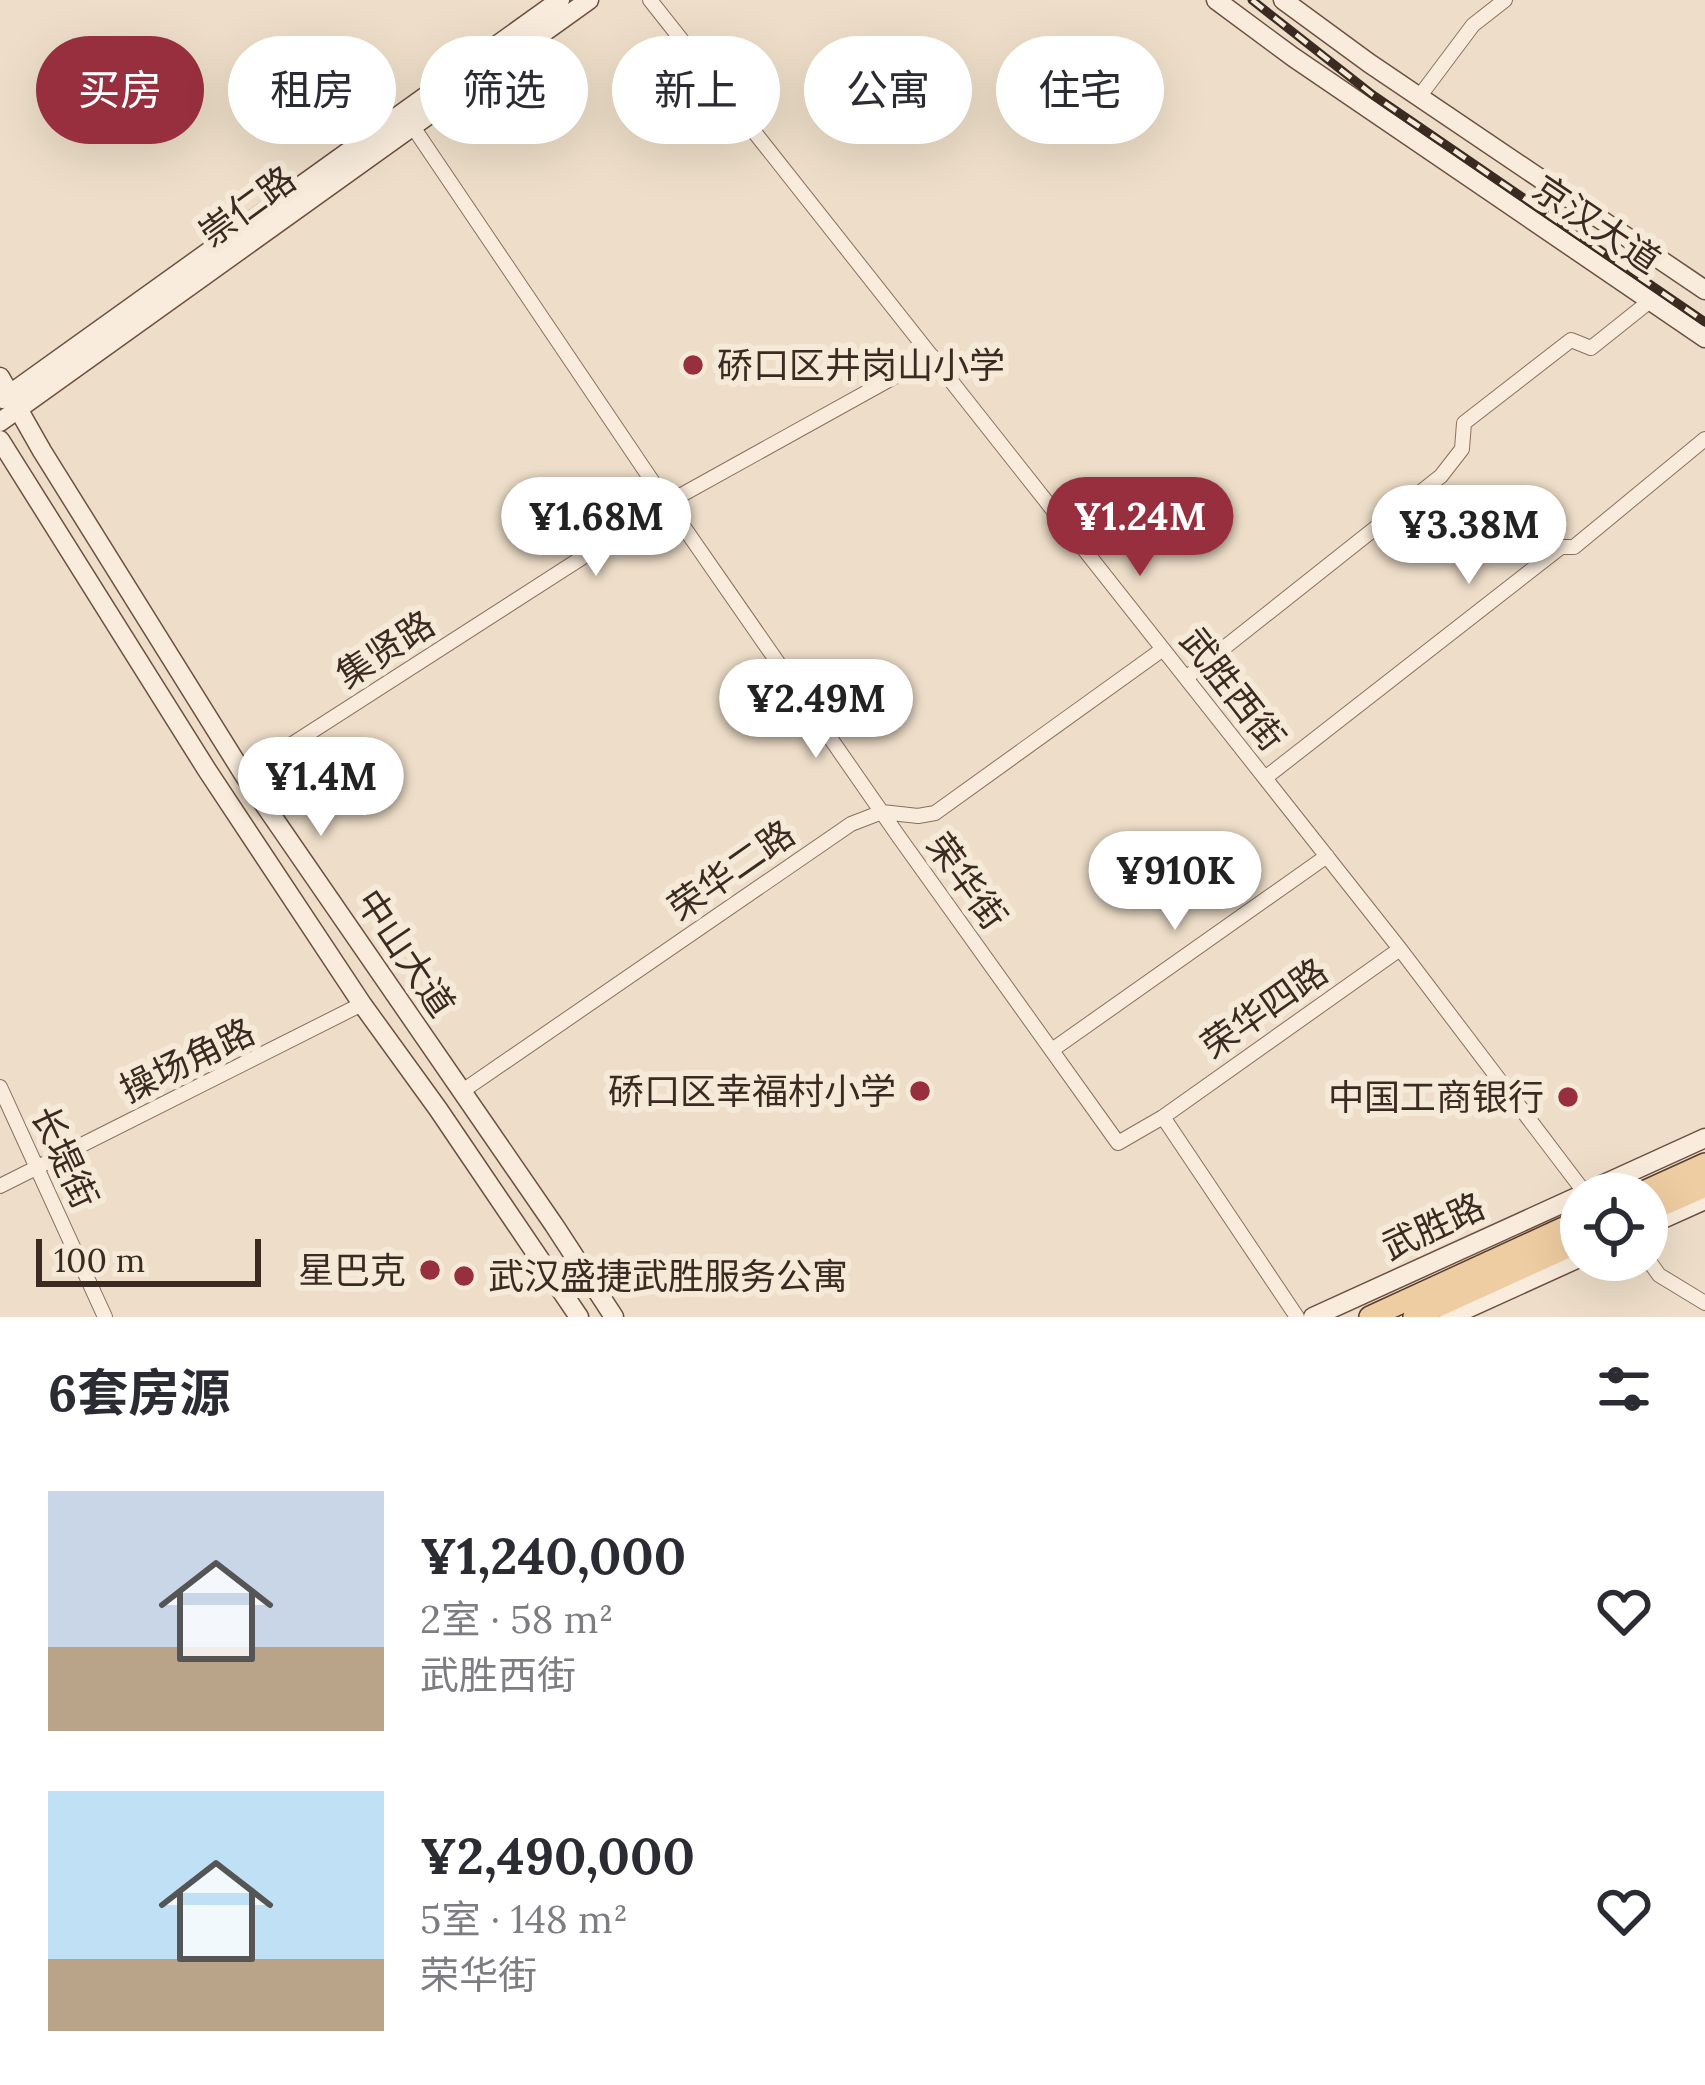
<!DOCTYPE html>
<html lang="zh">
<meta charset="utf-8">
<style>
:root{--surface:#fff;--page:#f7f7f7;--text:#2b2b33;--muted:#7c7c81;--accent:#982f3e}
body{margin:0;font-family:Lora,"Noto Sans SC",serif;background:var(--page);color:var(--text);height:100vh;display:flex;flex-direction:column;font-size:45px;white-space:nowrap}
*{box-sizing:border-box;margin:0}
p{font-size:39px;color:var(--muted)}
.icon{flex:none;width:66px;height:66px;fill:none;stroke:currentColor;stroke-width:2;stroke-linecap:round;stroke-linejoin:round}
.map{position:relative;height:1317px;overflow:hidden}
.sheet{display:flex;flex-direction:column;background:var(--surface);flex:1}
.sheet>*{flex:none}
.guide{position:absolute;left:36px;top:36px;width:1635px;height:108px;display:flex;gap:24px}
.buttons{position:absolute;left:1560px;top:1173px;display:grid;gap:24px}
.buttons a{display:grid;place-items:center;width:108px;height:108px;border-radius:50%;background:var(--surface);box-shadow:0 12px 48px #0002;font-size:60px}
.scale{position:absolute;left:36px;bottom:30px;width:225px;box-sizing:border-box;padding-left:12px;border:6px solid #3b2a21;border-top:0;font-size:33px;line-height:42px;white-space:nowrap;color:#3b2a21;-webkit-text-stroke:9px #f5e9d8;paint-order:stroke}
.price{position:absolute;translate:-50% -102px;padding:0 27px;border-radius:42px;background:#fff;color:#222;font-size:39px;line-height:78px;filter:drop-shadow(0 3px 6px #0008)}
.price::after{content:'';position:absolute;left:50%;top:72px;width:36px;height:27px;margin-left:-18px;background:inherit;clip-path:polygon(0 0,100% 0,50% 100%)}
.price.active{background:var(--accent);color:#fff}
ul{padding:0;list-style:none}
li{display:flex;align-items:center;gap:36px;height:300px;padding:0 48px}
li span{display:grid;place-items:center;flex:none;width:336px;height:240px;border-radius:0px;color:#555}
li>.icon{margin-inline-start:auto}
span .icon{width:144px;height:144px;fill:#fffc;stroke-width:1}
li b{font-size:51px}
h2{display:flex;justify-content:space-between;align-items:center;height:144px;padding:0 48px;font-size:51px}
.pill{padding:0 42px;border-radius:54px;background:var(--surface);box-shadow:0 12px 48px #0002;font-size:42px;line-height:108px}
.pill.active{background:var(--accent);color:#fff}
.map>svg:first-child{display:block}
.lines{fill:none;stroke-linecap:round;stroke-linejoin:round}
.minor-casing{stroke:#8a6f5e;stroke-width:16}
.secondary-casing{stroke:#6c5041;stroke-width:21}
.primary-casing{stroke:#583e31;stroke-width:24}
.minor{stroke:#f9ecdc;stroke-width:14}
.secondary{stroke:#f9ecdc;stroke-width:18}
.primary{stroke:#efcda2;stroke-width:21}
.rail-casing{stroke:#3b2a21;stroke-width:9}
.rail{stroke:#f5e9d8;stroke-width:4.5;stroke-dasharray:14;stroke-linecap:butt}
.poi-dot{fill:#982f3e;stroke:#f5e9d8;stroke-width:4.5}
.labels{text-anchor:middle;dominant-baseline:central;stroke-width:12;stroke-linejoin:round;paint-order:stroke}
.street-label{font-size:36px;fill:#3b2a21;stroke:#f5e9d8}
.poi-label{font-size:36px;fill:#3b2a21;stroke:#f5e9d8;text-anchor:end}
</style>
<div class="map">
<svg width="1705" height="1317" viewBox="0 0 1705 1317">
<rect width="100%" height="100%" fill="#eedec9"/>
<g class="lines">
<defs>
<path id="minor" d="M650 0 1400 949 1585 1193
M1419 97 1473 25 1505 0
M409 121 667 503 899 837 1118 1143 1163 1117 1297 1317
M1186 678 1441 476 1462 449 1464 423 1571 340 1591 348 1650 301
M244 775 667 503 932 356
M1265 778 1561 547H1574L1705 439
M1052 1050 1327 856
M0 1087 105 1317
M461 1092 851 824 882 812 918 816 935 813 1163 649
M1163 1117 1400 949
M0 1186 362 1004
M1647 1258 1659 1275 1705 1303"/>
<path id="secondary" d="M1216 0 1293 57 1705 338
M1283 0 1369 63 1705 290
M0 377 42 451 244 775 554 1225 614 1317
M3 399 560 0
M0 422 589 0
M0 440 207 770 362 1004 438 1109 579 1317
M1582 1194 1705 1138
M1647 1226 1705 1200
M1313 1317 1581 1195
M1449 1317 1581 1257"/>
<path id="primary" d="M1639 1194 1705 1164
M1647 1212 1705 1186
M1370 1317 1581 1220
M1414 1317 1581 1241"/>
</defs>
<use href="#minor" class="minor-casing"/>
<use href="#secondary" class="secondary-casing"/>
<use href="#primary" class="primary-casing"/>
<use href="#minor" class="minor"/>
<use href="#secondary" class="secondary"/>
<use href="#primary" class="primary"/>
<defs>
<path id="rail" d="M1252 0 1373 95 1705 322"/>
</defs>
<use href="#rail" class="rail-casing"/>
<use href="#rail" class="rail"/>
</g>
<g class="poi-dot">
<circle cx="693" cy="365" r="12"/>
<circle cx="920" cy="1091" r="12"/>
<circle cx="1568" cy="1097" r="12"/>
<circle cx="430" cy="1270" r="12"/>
<circle cx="464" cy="1276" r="12"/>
</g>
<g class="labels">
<g class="street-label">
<text transform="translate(247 206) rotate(-36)">崇仁路</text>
<text transform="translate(1597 224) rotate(34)">京汉大道</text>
<text transform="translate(385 649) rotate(-33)">集贤路</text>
<text transform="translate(1233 689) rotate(52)">武胜西街</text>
<text transform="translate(731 870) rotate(-35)">荣华二路</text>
<text transform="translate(967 881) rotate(54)">荣华街</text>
<text transform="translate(406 953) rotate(56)">中山大道</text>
<text transform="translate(1264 1008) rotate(-35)">荣华四路</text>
<text transform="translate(187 1060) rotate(-26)">操场角路</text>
<text transform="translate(65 1157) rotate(65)">长堤街</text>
<text transform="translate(1433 1226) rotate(-25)">武胜路</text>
</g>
<g class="poi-label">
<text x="717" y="365" text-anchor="start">硚口区井岗山小学</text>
<text x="896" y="1091">硚口区幸福村小学</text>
<text x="1544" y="1097">中国工商银行</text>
<text x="406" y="1270">星巴克</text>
<text x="488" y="1276" text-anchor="start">武汉盛捷武胜服务公寓</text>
</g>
</g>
</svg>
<div class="buttons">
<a><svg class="icon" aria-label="locate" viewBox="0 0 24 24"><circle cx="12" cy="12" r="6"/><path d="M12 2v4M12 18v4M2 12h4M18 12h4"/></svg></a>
</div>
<div class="scale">100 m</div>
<b class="price" style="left:596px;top:579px">¥1.68M</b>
<b class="price active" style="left:1140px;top:579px">¥1.24M</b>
<b class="price" style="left:1469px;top:587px">¥3.38M</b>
<b class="price" style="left:816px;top:761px">¥2.49M</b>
<b class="price" style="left:321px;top:839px">¥1.4M</b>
<b class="price" style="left:1175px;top:933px">¥910K</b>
<div class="guide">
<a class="pill active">买房</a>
<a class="pill">租房</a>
<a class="pill">筛选</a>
<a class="pill">新上</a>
<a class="pill">公寓</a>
<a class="pill">住宅</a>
</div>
</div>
<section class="sheet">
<h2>6套房源<svg class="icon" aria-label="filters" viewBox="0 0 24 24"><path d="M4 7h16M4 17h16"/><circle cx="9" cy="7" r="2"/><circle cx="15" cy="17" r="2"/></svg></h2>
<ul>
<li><span style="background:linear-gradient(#c9d6e8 65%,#b9a48a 0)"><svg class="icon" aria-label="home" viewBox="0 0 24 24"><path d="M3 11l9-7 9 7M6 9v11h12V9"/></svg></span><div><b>¥1,240,000</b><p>2室 · 58 m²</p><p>武胜西街</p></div><svg class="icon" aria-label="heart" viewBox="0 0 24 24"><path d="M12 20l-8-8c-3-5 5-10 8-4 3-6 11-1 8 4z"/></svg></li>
<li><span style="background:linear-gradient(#bfe0f5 70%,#b9a48a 0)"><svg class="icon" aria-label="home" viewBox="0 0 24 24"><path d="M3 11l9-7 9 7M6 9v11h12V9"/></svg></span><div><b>¥2,490,000</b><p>5室 · 148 m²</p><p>荣华街</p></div><svg class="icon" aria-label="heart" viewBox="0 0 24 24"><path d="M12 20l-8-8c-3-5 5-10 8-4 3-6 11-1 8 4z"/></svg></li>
</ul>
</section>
